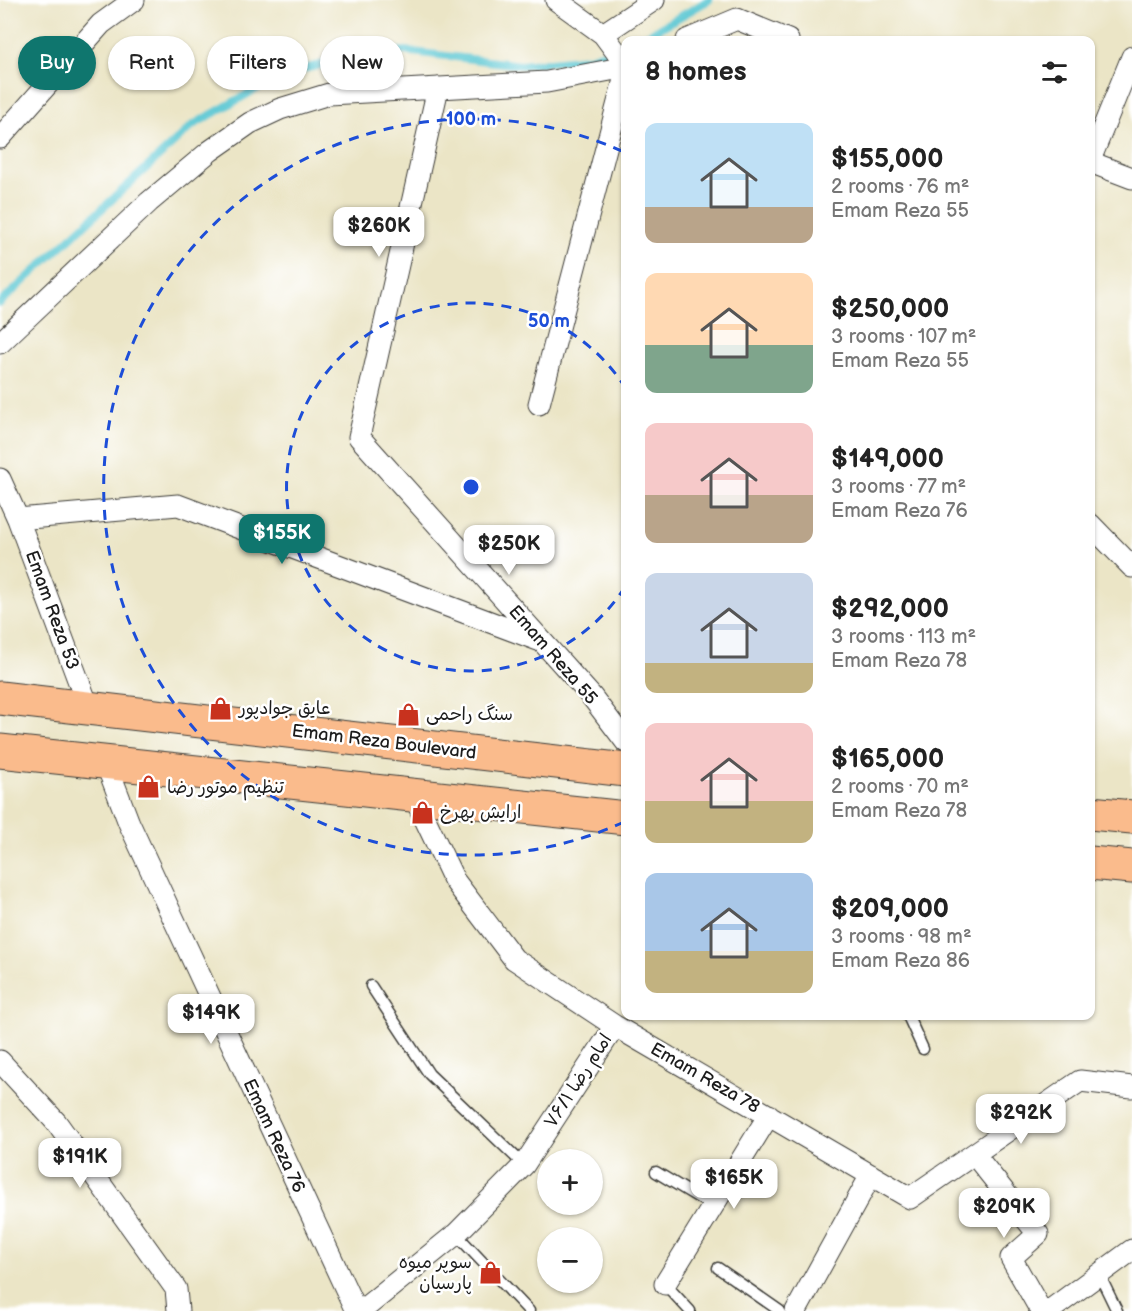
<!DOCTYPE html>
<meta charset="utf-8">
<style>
:root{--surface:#fff;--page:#f6f6f6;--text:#222;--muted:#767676;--accent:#0f766e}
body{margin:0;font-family:"Balsamiq Sans","Playpen Sans Arabic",sans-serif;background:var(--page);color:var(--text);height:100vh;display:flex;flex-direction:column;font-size:22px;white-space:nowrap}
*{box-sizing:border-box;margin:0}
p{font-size:20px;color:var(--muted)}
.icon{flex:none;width:33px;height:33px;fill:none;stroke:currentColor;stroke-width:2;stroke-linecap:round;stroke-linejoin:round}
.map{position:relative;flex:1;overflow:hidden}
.sheet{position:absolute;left:621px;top:36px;width:474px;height:984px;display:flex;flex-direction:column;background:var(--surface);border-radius:12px;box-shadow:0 2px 4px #0004}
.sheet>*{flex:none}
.guide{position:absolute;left:18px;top:36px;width:513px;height:54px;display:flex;gap:12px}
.tools{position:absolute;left:537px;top:1149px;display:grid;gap:12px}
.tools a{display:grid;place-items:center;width:66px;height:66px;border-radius:50%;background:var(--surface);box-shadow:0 2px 4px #0004;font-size:30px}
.price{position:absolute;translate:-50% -51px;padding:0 14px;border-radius:12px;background:#fff;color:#222;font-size:20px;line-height:39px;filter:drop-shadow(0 2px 3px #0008)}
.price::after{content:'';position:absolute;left:50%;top:36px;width:18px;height:14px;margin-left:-9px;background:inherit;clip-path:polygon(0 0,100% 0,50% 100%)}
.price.selected{background:var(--accent);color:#fff}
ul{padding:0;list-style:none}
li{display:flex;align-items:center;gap:18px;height:150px;padding:0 24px}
li span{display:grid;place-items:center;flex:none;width:168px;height:120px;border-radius:12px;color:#555}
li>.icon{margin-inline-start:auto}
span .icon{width:72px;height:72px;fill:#fffc;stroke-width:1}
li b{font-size:26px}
h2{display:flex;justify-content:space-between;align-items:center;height:72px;padding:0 24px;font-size:26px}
.tag{padding:0 21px;border-radius:27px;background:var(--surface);box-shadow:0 2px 4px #0004;font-size:21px;line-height:54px}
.tag.selected{background:var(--accent);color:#fff}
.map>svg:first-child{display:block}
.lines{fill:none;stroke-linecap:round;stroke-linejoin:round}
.stream{stroke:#5bc7d3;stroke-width:8}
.lane-casing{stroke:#3b3a36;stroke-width:13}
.street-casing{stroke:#3b3a36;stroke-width:23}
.primary-casing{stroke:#3b3a36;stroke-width:35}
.lane{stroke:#fff;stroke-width:10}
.street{stroke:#fff;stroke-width:21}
.primary{stroke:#fabb8c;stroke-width:33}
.ring{fill:none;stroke:#1d4ed8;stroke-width:3;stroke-dasharray:10 8}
.labels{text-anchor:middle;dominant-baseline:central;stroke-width:5;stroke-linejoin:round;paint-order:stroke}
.street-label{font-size:18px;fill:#1c1c1c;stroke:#fff}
.poi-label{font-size:18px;fill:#1c1c1c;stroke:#fff;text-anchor:start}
.centre{fill:#1d4ed8;stroke:#fff;stroke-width:3}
.ring-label{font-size:18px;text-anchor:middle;font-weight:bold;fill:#1d4ed8;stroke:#fff;stroke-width:5;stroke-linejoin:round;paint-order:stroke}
</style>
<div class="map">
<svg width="1132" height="1311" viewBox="0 0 1132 1311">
<rect width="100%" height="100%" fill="#fff"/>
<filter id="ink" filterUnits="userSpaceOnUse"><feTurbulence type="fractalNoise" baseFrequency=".0167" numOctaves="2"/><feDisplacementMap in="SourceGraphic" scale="12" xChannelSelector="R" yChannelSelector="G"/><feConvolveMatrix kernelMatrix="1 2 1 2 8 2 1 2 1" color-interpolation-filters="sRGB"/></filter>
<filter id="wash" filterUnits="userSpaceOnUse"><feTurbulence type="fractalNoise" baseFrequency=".008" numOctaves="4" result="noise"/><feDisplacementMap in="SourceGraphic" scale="24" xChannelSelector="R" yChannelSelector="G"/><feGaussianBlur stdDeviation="1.35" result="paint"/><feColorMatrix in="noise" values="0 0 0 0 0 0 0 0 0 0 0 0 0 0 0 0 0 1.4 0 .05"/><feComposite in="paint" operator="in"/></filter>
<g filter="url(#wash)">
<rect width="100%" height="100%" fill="#ebe5c6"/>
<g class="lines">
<path class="stream" d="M639 40 709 0
M0 303 193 125 283 74 349 58 404 51 521 65 589 58 626 46"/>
</g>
</g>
<g filter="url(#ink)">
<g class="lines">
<defs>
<path id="lane" d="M371 986 429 1074 524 1165
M908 1016 923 1049
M656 1172 714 1207
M456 1234 529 1311
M718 1268 780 1311
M1100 1276 1117 1311
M665 1284 690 1311"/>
<path id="street" d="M556 0 603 34 626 65
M603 34 654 0
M687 40 737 19 788 40
M438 88 359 437 592 697 626 742
M0 138 101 24 134 0
M1090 160 1132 57
M1090 162 1132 178
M0 343 149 202 210 151 250 123 280 109 329 94 547 82 626 67
M539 404 626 72
M0 479 18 519 89 709
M18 519 178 505 538 640
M1090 524 1132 567
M106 763 129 823 356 1311
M414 796 454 880 514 959 615 1026 910 1198 1080 1081 1132 1087
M0 1061 56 1122 176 1289 178 1311
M974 1154 1038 1234 1011 1258 1041 1311
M665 1284 769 1115
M361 1311 456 1234 524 1165 615 1026
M796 1311 871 1175
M1049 1311 1132 1250"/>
<path id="primary" d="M0 698 626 770
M0 751 626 818
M1090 813 1132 817
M1090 863 1132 867"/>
</defs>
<use href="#lane" class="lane-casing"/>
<use href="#street" class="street-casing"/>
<use href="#primary" class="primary-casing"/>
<use href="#lane" class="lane"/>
<use href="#street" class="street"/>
<use href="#primary" class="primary"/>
</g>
</g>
<g class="ring">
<path d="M625 587A184 184 0 1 1 625 387"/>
<path d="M624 822A368 368 0 1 1 624 152"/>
</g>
<defs>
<symbol id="shop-bare" viewBox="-9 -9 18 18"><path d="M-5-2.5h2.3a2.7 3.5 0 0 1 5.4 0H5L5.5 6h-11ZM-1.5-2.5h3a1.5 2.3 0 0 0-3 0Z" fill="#c8321e" stroke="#fff" stroke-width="2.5" paint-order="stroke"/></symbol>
</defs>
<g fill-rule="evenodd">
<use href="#shop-bare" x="204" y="692" width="33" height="33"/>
<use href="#shop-bare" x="392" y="698" width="33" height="33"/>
<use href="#shop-bare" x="132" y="770" width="33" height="33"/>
<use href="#shop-bare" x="406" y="796" width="33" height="33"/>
<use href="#shop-bare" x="474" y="1256" width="33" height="33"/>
</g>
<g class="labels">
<g class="street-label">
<text transform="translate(52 610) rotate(70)">Emam Reza 53</text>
<text transform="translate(553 655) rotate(49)">Emam Reza 55</text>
<text transform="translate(384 742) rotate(7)">Emam Reza Boulevard</text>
<text transform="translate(705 1078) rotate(30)">Emam Reza 78</text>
<text transform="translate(578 1081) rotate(-57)">امام رضا ۷۶/۱</text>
<text transform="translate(274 1136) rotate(65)">Emam Reza 76</text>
</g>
<g class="poi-label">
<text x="239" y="708">عایق جوادپور</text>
<text x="426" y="714">سنگ راحمی</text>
<text x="167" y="787">تنظیم موتور رضا</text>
<text x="440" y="812">ارایش بهرخ</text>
<text x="472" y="1262" text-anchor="end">سوپر میوه<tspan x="472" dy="21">پارسیان</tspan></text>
</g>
</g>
<circle cx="471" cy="487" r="9" class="centre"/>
<g class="ring-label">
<text x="471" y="125">100 m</text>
<text x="549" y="327">50 m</text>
</g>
</svg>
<div class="tools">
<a>+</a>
<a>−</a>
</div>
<b class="price" style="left:379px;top:258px">$260K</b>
<b class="price selected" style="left:282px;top:565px">$155K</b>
<b class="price" style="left:509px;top:576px">$250K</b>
<b class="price" style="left:211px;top:1045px">$149K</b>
<b class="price" style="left:1021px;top:1145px">$292K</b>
<b class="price" style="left:80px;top:1189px">$191K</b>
<b class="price" style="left:734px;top:1210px">$165K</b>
<b class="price" style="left:1004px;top:1239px">$209K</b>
<div class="guide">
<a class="tag selected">Buy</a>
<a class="tag">Rent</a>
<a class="tag">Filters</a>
<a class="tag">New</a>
</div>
<section class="sheet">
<h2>8 homes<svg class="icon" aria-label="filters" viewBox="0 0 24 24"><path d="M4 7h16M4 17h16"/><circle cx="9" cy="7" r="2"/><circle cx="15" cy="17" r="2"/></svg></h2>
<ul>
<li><span style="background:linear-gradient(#bfe0f5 70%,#b9a48a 0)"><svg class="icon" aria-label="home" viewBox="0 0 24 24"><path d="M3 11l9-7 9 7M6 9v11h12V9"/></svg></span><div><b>$155,000</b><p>2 rooms · 76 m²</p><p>Emam Reza 55</p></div></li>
<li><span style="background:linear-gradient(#ffd9b3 60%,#7fa58c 0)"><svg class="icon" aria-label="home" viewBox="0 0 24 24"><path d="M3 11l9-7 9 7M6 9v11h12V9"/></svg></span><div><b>$250,000</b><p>3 rooms · 107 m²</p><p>Emam Reza 55</p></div></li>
<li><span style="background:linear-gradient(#f6c9c9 60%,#b9a48a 0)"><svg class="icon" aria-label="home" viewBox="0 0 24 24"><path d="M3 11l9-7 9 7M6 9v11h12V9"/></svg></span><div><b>$149,000</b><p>3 rooms · 77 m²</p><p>Emam Reza 76</p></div></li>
<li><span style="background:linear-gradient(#c9d6e8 75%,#c2b280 0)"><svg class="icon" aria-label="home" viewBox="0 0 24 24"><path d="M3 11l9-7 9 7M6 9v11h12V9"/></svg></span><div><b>$292,000</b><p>3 rooms · 113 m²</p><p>Emam Reza 78</p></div></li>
<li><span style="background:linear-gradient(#f6c9c9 65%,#c2b280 0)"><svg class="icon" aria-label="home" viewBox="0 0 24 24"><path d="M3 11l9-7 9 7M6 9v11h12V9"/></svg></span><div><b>$165,000</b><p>2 rooms · 70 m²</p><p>Emam Reza 78</p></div></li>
<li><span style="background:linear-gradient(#a9c7e8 65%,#c2b280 0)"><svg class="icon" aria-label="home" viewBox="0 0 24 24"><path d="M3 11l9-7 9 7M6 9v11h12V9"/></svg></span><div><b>$209,000</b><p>3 rooms · 98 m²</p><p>Emam Reza 86</p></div></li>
</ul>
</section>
</div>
